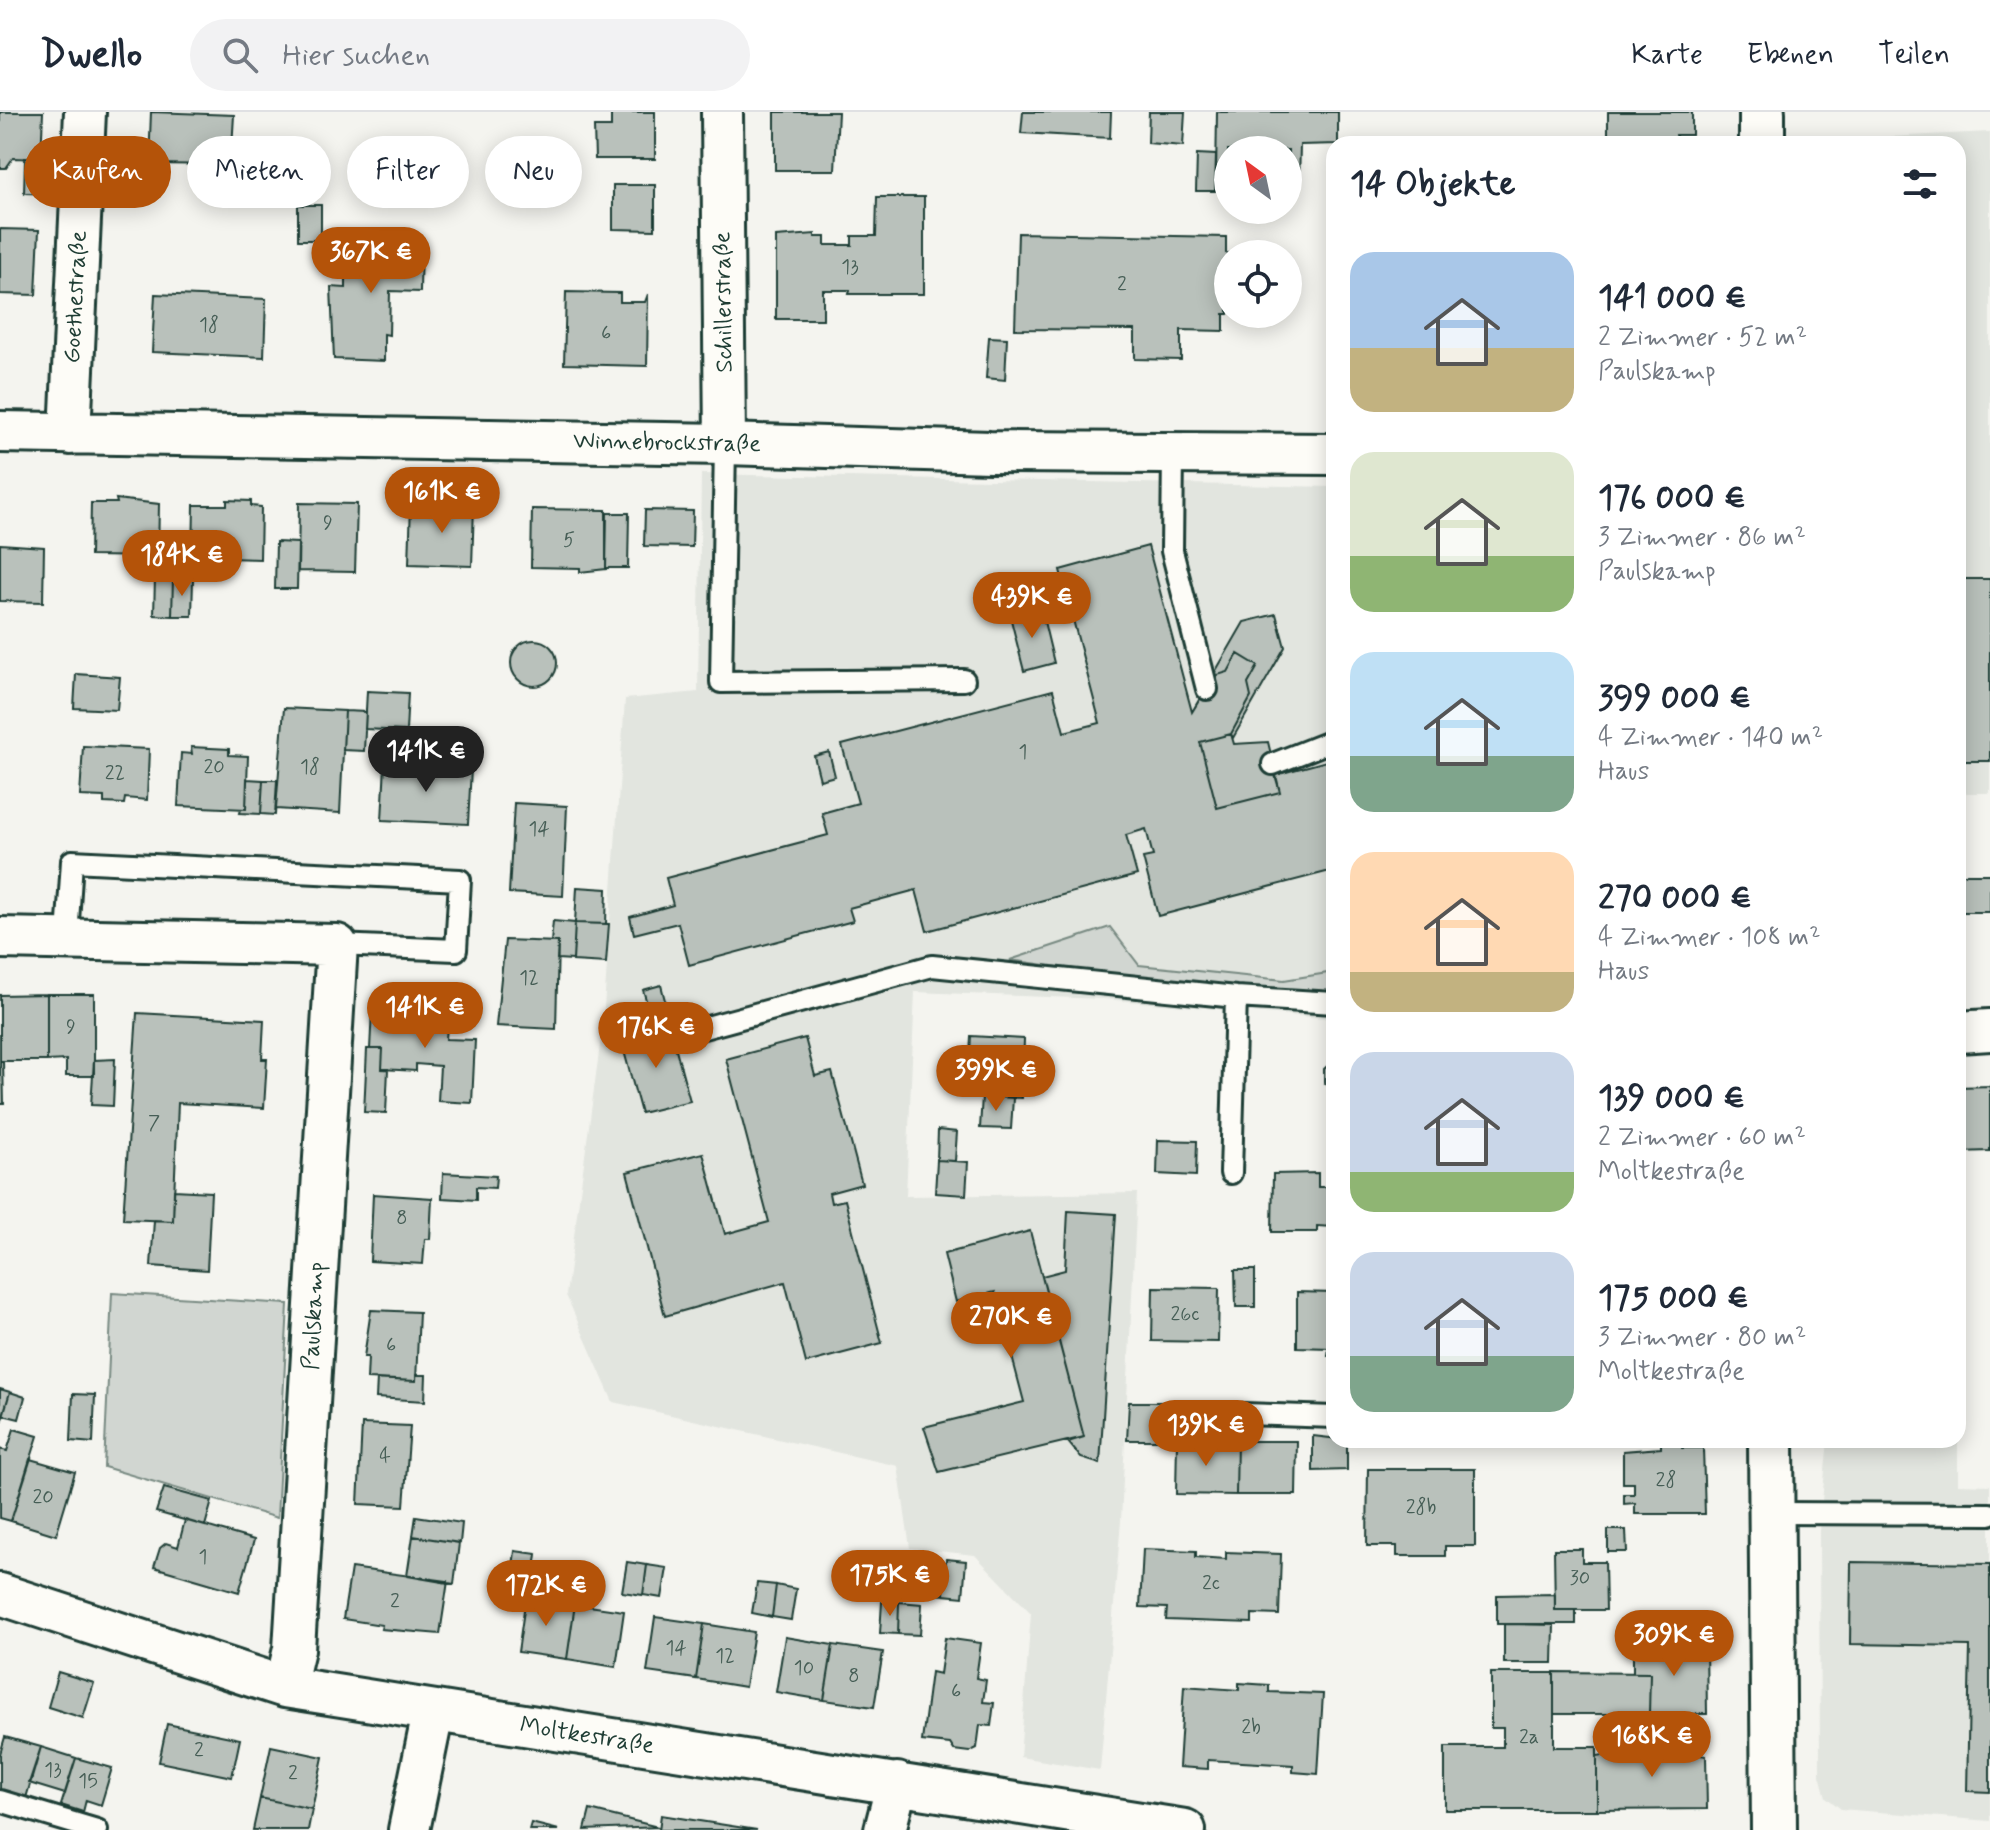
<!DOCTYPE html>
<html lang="de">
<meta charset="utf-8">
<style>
:root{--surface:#fff;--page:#f2f2f3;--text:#1f2937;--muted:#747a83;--line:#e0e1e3;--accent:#b45309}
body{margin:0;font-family:Mynerve,sans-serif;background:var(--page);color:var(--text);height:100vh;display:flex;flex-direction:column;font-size:30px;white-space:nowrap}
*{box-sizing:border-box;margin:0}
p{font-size:26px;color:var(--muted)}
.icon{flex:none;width:44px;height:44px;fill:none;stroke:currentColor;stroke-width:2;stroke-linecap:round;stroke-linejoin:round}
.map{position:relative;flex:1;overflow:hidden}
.drawer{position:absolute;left:1326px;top:24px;width:640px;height:1312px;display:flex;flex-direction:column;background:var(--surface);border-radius:24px;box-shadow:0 4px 20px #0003}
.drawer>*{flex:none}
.guide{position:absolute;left:24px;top:24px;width:760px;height:72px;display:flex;gap:16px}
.needle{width:52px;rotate:327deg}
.buttons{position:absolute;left:1214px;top:24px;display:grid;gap:16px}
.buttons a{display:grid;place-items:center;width:88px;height:88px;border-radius:50%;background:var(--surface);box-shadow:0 4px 20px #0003;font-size:40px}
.price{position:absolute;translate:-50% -68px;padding:0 18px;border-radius:28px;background:var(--accent);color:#fff;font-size:26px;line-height:52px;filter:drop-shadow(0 2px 4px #0008)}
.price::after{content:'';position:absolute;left:50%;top:48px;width:24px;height:18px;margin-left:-12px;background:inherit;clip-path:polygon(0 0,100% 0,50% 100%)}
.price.active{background:#222;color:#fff}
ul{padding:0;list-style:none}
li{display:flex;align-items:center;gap:24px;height:200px;padding:0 24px}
li span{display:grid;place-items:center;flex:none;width:224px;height:160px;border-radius:24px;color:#555}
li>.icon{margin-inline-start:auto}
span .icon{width:96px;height:96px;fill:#fffc;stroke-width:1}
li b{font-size:34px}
h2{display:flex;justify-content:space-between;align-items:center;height:96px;padding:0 24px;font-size:34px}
.pill{padding:0 28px;border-radius:36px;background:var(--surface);box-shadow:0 4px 20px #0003;font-size:28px;line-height:72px}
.pill.active{background:var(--accent);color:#fff}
header{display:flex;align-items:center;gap:48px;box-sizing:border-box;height:112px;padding:0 40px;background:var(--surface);border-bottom:2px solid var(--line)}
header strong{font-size:38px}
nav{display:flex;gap:44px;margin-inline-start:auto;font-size:28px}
.search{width:560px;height:72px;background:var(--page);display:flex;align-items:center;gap:20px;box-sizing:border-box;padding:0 28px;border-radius:44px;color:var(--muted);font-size:30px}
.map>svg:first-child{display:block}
.built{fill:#e2e5df}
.green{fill:#d1d6d1;stroke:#788a82;stroke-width:2}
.building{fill:#b9c1bb;stroke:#1f3d34;stroke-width:2}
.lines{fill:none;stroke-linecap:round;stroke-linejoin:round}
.service-casing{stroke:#1f3d34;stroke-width:26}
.minor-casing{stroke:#1f3d34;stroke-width:46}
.tertiary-casing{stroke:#1f3d34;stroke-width:50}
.service{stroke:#fdfcf7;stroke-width:20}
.minor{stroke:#fdfcf7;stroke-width:40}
.tertiary{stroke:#fdfcf7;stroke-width:44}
.labels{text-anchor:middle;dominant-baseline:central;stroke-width:7;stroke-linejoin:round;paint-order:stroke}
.number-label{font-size:20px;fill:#465e56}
.street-label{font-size:24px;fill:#1f3d34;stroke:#fdfcf7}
</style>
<header>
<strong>Dwello</strong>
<div class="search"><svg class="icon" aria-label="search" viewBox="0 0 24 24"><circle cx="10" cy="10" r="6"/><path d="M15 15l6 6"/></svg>Hier suchen</div>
<nav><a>Karte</a><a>Ebenen</a><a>Teilen</a></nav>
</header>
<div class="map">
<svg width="1990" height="1718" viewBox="0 0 1990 1718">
<rect width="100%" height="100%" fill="#f4f4ef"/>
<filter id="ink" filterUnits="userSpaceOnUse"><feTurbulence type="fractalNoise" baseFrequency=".0125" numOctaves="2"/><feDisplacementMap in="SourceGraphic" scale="16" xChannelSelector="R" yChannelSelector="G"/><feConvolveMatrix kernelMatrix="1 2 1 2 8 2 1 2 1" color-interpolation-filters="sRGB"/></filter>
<g filter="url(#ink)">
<path class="built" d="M1990 20V681H1958V32H1840L1846 27Z
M701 362 1334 375V907L1104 887 915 880 906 1084 1137 1081 1121 1409 1100 1658 1020 1645 1031 1501 975 1443 910 1436 898 1354 613 1290 566 1183 603 911 625 587 698 580Z
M1958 1073V1372L1990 1373V1709L1841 1697 1826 1685 1820 1663 1819 1419 1828 1328H1958Z"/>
<path class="green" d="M1110 815 1139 853 1284 868 1334 860V882L1238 880 1010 848Z
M112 1181 288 1192 277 1406 104 1355Z"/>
<path class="building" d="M0 0H43L41 47 13 46 6 56H0Z
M151 0 234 3 231 53 149 52Z
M611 0H655V47H595L594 15H611Z
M775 0H838L835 58H775Z
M1023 0H1111L1110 26 1021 21Z
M1149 0H1185L1183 34 1148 31Z
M1217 0H1338V32L1300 33 1299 70H1288V38H1228V68L1216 67Z
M1608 0H1692V23H1676V32H1608Z
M1197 42 1216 43 1215 79H1196Z
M25 46 59 48 57 82 24 81Z
M613 73H655V118L613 117Z
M877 85H924V182H849L850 178H823V207H776V125L815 122V125H825V133H852V124H876Z
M298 93H321V128H298Z
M0 117 39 118 36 183 0 182Z
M1018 121 1226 125V141L1246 142H1228V202H1224V219L1181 218V248L1135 247V218L1015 217Z
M346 127 421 129 420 180 390 179 389 223 384 222V249L334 247 331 175 346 176Z
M566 180 620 181V190H645L648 182 647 254 564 252Z
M155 182 266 187 264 245 152 240Z
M989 225 1007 226 1005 268 986 266Z
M116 387 159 392 158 445 90 444 91 391H117Z
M227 388 251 389V394L261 395 260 447 193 445 194 393H227Z
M299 391 357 392 355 460 298 459Z
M411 392 474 394 472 454 409 452Z
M532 397 606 398V457L580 460V456L531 455Z
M645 398 693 399 692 435 644 434Z
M607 401H629L628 456H606Z
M276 430 298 431 297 477H275Z
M0 432 44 435 43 490 0 489Z
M1148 434 1192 600 1214 564 1228 560 1238 542 1258 554 1248 572 1251 585 1231 622 1200 630 1217 696 1280 680 1275 663 1334 647V758L1158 804 1143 746 1153 744 1146 717 1126 723 1137 763 927 819 916 778 849 796 853 809 689 853 678 811 634 822 630 805 673 793 666 766 828 723 822 701 858 691 842 633 1053 578 1064 620 1100 611 1060 458Z
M155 466 173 467 172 504 154 503Z
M173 467H193L192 504H172Z
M1958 467H1990V649H1958Z
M1041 497 1054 551 1024 559 1010 504Z
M1276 502 1285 535 1233 626 1231 622 1251 585 1248 572 1258 554 1238 542 1228 560 1214 564 1192 600 1244 510Z
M511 551a23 23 0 1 1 46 0a23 23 0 1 1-46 0Z
M76 562 120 565 117 598 74 596Z
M367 579 408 581 406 619 365 617Z
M284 596 345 599 340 701 276 697Z
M345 599 366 600 364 639 343 638Z
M1231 622 1234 632 1268 630 1280 680 1217 696 1200 630Z
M83 634 149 637 147 688 125 686 124 692 104 691V685L80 684Z
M191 635 229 637V643L248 644 246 697 178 694 181 641 192 642Z
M829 640 835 664 820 668 814 644Z
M385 653 471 657 468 712 382 708Z
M247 667 263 668 261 702 240 701 241 697H246Z
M263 668H277L275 703 261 702Z
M514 691 567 694 563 784 509 781Z
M1958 762H1990V800H1958Z
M577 775 607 777 606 812 575 811Z
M553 809 575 811 573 848 557 847 558 830H551Z
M575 811 609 812 606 851 573 849Z
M505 828 558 830 556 917 496 914Z
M661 873 667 896 650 901 643 878Z
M47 882H94V964H66V948L47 949Z
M47 882V949H0V883Z
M372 898 448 901 446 927 475 928 472 991 438 989 440 954 416 952V959L382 957 383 937H370Z
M137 901 264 908 262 947H267L264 996 178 991 173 1109 123 1107Z
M670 915 690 989 641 1001 621 928Z
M971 924 1024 927 1022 986 967 983 969 966H958L960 943H970Z
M805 926 815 964 832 960 862 1072 829 1081 831 1091 845 1088 882 1231 806 1251 785 1170 665 1204 627 1060 703 1041 725 1122 769 1110 726 947Z
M367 937H383L382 957H388L386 1001 364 1000Z
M115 947 113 994 91 993 94 948Z
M1334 948V979L1324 970V957Z
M0 949H3L4 992H0Z
M1990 974V1039L1958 1040V975Z
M982 984 1013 986 1011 1017 980 1016Z
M938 1018 957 1020 955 1049 937 1048Z
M1158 1028 1197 1029 1196 1064 1157 1062Z
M937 1048 968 1050 966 1083 935 1081Z
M443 1061 496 1064 495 1076 476 1075V1088L442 1086Z
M1318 1061V1075H1334V1115L1317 1114V1120H1272L1273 1062Z
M174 1078 211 1080 207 1158 151 1154 154 1108 173 1109Z
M373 1082 432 1086 430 1127H425L423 1152 370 1149Z
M1068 1099 1116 1102 1100 1352 1081 1346 1068 1330 1084 1325 1042 1164 1065 1158Z
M1030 1119 1084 1325 939 1360 924 1315 1024 1290 995 1180 956 1190 944 1142Z
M1235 1158H1255V1195H1236Z
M1153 1175 1219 1176 1218 1230 1152 1229Z
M1297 1180 1334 1181V1244H1328L1329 1236 1297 1235Z
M371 1198 419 1200 416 1269 367 1267 368 1245H364Z
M416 1263H426L425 1289 376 1286 377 1267 416 1269Z
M0 1277 10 1280 1 1311 0 1310Z
M10 1280 25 1285 19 1307 3 1303Z
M73 1282 95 1283 93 1331 71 1329Z
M1129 1290H1166L1167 1328H1127Z
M362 1312 410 1314 404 1394 358 1392Z
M14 1317 38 1324 11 1409 0 1406V1337L7 1339Z
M1313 1324 1347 1328V1358L1313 1359Z
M1177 1328 1237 1329 1236 1383 1176 1382Z
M1661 1328H1682V1336H1703L1705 1402H1635V1391L1624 1392V1382H1634V1371H1623V1339L1661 1336Z
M1831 1328H1934V1334H1831Z
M1237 1329H1297L1296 1383H1236Z
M30 1347 75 1360 56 1423 11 1409Z
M1368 1357H1475V1434H1445V1444H1397V1434H1367Z
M164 1376 212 1389 205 1414 156 1400Z
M416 1404 462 1411 460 1431 413 1424Z
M185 1408 254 1428 239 1480 154 1455 160 1436 166 1431 178 1435Z
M1608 1418H1626L1627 1440H1608Z
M413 1424 459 1431 454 1472 407 1464Z
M1143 1437 1196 1439V1445L1226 1447V1440L1281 1442 1279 1503 1252 1502V1511L1166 1508 1167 1496 1140 1495Z
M1554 1437H1582V1450H1605L1606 1498H1555Z
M515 1439 537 1442 533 1473 511 1470Z
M946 1447 966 1449 963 1485 944 1483Z
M627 1450 647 1453 643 1483 622 1480Z
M1851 1450 1990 1452V1680L1967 1679 1970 1534 1850 1532Z
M647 1453 667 1456 662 1486 643 1483Z
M351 1456 448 1469 440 1522 381 1517 382 1513 343 1507Z
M913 1462 945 1464 944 1483 912 1480Z
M757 1471 776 1473 772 1505 752 1501Z
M776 1473 796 1477 791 1508 772 1505Z
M1555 1482V1498H1576V1512H1497V1483Z
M526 1484 575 1492 567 1547 518 1540Z
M882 1490H899L898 1522 880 1521Z
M899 1490 922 1492 920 1523 898 1522Z
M575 1492 624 1499 616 1555 567 1547Z
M655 1505 704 1512 696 1567 647 1560Z
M704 1512 754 1520 745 1575 696 1567Z
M1504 1512 1554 1513 1553 1551H1504Z
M785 1525 833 1533 824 1588 776 1580Z
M945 1526 981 1531 976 1566 986 1568 983 1590 994 1591 991 1614 980 1613 977 1636 969 1640 954 1638 950 1632 922 1629 931 1560 940 1562Z
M833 1533 883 1540 874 1595 824 1588Z
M1706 1533 1707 1602H1649L1650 1561H1633V1535Z
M58 1560 94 1571 83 1606 48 1595Z
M1554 1560 1650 1561 1649 1602H1554Z
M1491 1561H1554V1635H1597V1698H1445V1635H1503V1616H1491Z
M1239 1571 1269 1573V1580L1323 1582 1318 1662 1293 1660V1653L1208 1648V1657L1179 1655 1184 1574 1239 1578Z
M167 1612 240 1627 232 1665 159 1650Z
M5 1625 41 1635 26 1686 0 1679V1642Z
M271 1634 323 1645 312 1697 260 1686Z
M1616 1634H1684V1640L1706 1644 1707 1697 1597 1698V1644L1616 1641Z
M41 1635 76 1646 65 1682 29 1671Z
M76 1646 112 1656 101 1693 86 1688 83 1700 61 1693Z
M260 1686 312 1697 308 1718H253Z
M590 1698 658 1715H660L585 1718Z
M661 1703 757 1718H659Z
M531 1711 559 1718H529Z"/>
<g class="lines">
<defs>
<path id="service" d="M725 332 721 570 964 568
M1173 340 1172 439 1207 577
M1273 652 1334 628
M67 825 72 749 460 768 456 838 337 833
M700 917 932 854 1236 885 1334 891
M1231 1061 1236 885
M1244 1302 1334 1305
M1773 1401 1990 1402
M0 1689 97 1718"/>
<path id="minor" d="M722 0 725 332
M0 320 725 332 990 340 1334 342
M70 322 85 0
M0 826 337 833 294 1537 285 1575
M1958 920 1990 918
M0 1482 285 1575 1185 1718
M409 1718 433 1601
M885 1718 897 1671"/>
<path id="tertiary" d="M1762 0V32
M1771 1328 1774 1718"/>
</defs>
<use href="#service" class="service-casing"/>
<use href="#minor" class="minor-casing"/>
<use href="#tertiary" class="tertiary-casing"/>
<use href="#service" class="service"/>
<use href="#minor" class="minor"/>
<use href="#tertiary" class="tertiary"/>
</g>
</g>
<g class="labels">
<g class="number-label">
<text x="850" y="155">13</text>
<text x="1122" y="172">2</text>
<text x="209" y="213">18</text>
<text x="606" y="221">6</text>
<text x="328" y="411">9</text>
<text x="569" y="428">5</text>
<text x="1023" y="640">1</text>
<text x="214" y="655">20</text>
<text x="310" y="655">18</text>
<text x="115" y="661">22</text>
<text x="539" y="717">14</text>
<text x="529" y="866">12</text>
<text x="71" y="915">9</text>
<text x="154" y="1011">7</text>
<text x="402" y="1106">8</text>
<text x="1185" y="1202">26c</text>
<text x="391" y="1233">6</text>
<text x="385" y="1344">4</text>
<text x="1666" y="1368">28</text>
<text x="43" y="1385">20</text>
<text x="1421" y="1395">28b</text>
<text x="203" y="1445">1</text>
<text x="1580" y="1466">30</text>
<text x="1211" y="1471">2c</text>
<text x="395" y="1489">2</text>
<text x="676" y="1536">14</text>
<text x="725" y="1544">12</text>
<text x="804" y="1556">10</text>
<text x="854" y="1564">8</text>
<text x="956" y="1579">6</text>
<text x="1251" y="1615">2b</text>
<text x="1529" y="1625">2a</text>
<text x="199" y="1638">2</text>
<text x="53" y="1658">13</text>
<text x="293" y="1661">2</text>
<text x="88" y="1669">15</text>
</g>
<g class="street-label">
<text transform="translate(76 185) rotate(-87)">Goethestraße</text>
<text transform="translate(724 190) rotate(-91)">Schillerstraße</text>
<text transform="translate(667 331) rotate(1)">Winnebrockstraße</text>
<text transform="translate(314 1204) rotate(-87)">Paulskamp</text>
<text transform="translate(587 1624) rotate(9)">Moltkestraße</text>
</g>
</g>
</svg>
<div class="buttons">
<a><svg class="needle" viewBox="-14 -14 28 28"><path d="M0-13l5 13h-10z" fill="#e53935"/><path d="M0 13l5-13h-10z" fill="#747a83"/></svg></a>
<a><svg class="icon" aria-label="locate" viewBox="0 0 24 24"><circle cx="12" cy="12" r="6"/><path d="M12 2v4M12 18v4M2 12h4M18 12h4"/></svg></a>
</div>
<b class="price" style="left:371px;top:183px">367K €</b>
<b class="price" style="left:442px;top:423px">161K €</b>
<b class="price" style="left:182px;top:486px">184K €</b>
<b class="price" style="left:1032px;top:528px">439K €</b>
<b class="price active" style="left:426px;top:682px">141K €</b>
<b class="price" style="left:425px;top:938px">141K €</b>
<b class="price" style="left:656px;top:958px">176K €</b>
<b class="price" style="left:996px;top:1001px">399K €</b>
<b class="price" style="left:1011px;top:1248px">270K €</b>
<b class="price" style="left:1206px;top:1356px">139K €</b>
<b class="price" style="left:890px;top:1506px">175K €</b>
<b class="price" style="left:546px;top:1516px">172K €</b>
<b class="price" style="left:1674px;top:1566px">309K €</b>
<b class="price" style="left:1652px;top:1667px">168K €</b>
<div class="guide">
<a class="pill active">Kaufen</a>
<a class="pill">Mieten</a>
<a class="pill">Filter</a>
<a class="pill">Neu</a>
</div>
<section class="drawer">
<h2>14 Objekte<svg class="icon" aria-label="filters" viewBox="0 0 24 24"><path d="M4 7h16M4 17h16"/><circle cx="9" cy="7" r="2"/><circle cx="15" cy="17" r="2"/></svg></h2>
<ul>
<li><span style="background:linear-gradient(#a9c7e8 60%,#c2b280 0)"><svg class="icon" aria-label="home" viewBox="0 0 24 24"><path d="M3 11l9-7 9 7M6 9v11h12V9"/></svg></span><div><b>141 000 €</b><p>2 Zimmer · 52 m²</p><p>Paulskamp</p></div></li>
<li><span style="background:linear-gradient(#dfe7d0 65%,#8fb573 0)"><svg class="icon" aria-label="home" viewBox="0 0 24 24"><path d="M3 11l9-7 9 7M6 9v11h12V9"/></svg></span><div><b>176 000 €</b><p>3 Zimmer · 86 m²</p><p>Paulskamp</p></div></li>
<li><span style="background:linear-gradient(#bfe0f5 65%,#7fa58c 0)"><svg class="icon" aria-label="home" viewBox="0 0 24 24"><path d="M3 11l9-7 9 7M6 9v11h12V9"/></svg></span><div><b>399 000 €</b><p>4 Zimmer · 140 m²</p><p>Haus</p></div></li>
<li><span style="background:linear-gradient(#ffd9b3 75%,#c2b280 0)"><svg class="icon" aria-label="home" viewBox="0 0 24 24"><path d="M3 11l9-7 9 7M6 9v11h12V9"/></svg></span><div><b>270 000 €</b><p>4 Zimmer · 108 m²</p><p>Haus</p></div></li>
<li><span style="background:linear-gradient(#c9d6e8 75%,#8fb573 0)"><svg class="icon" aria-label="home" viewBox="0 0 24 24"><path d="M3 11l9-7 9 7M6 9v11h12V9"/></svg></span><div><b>139 000 €</b><p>2 Zimmer · 60 m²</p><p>Moltkestraße</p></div></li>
<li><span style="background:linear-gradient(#c9d6e8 65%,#7fa58c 0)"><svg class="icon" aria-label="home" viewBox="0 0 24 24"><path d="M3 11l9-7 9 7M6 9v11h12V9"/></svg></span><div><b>175 000 €</b><p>3 Zimmer · 80 m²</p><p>Moltkestraße</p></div></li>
</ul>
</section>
</div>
